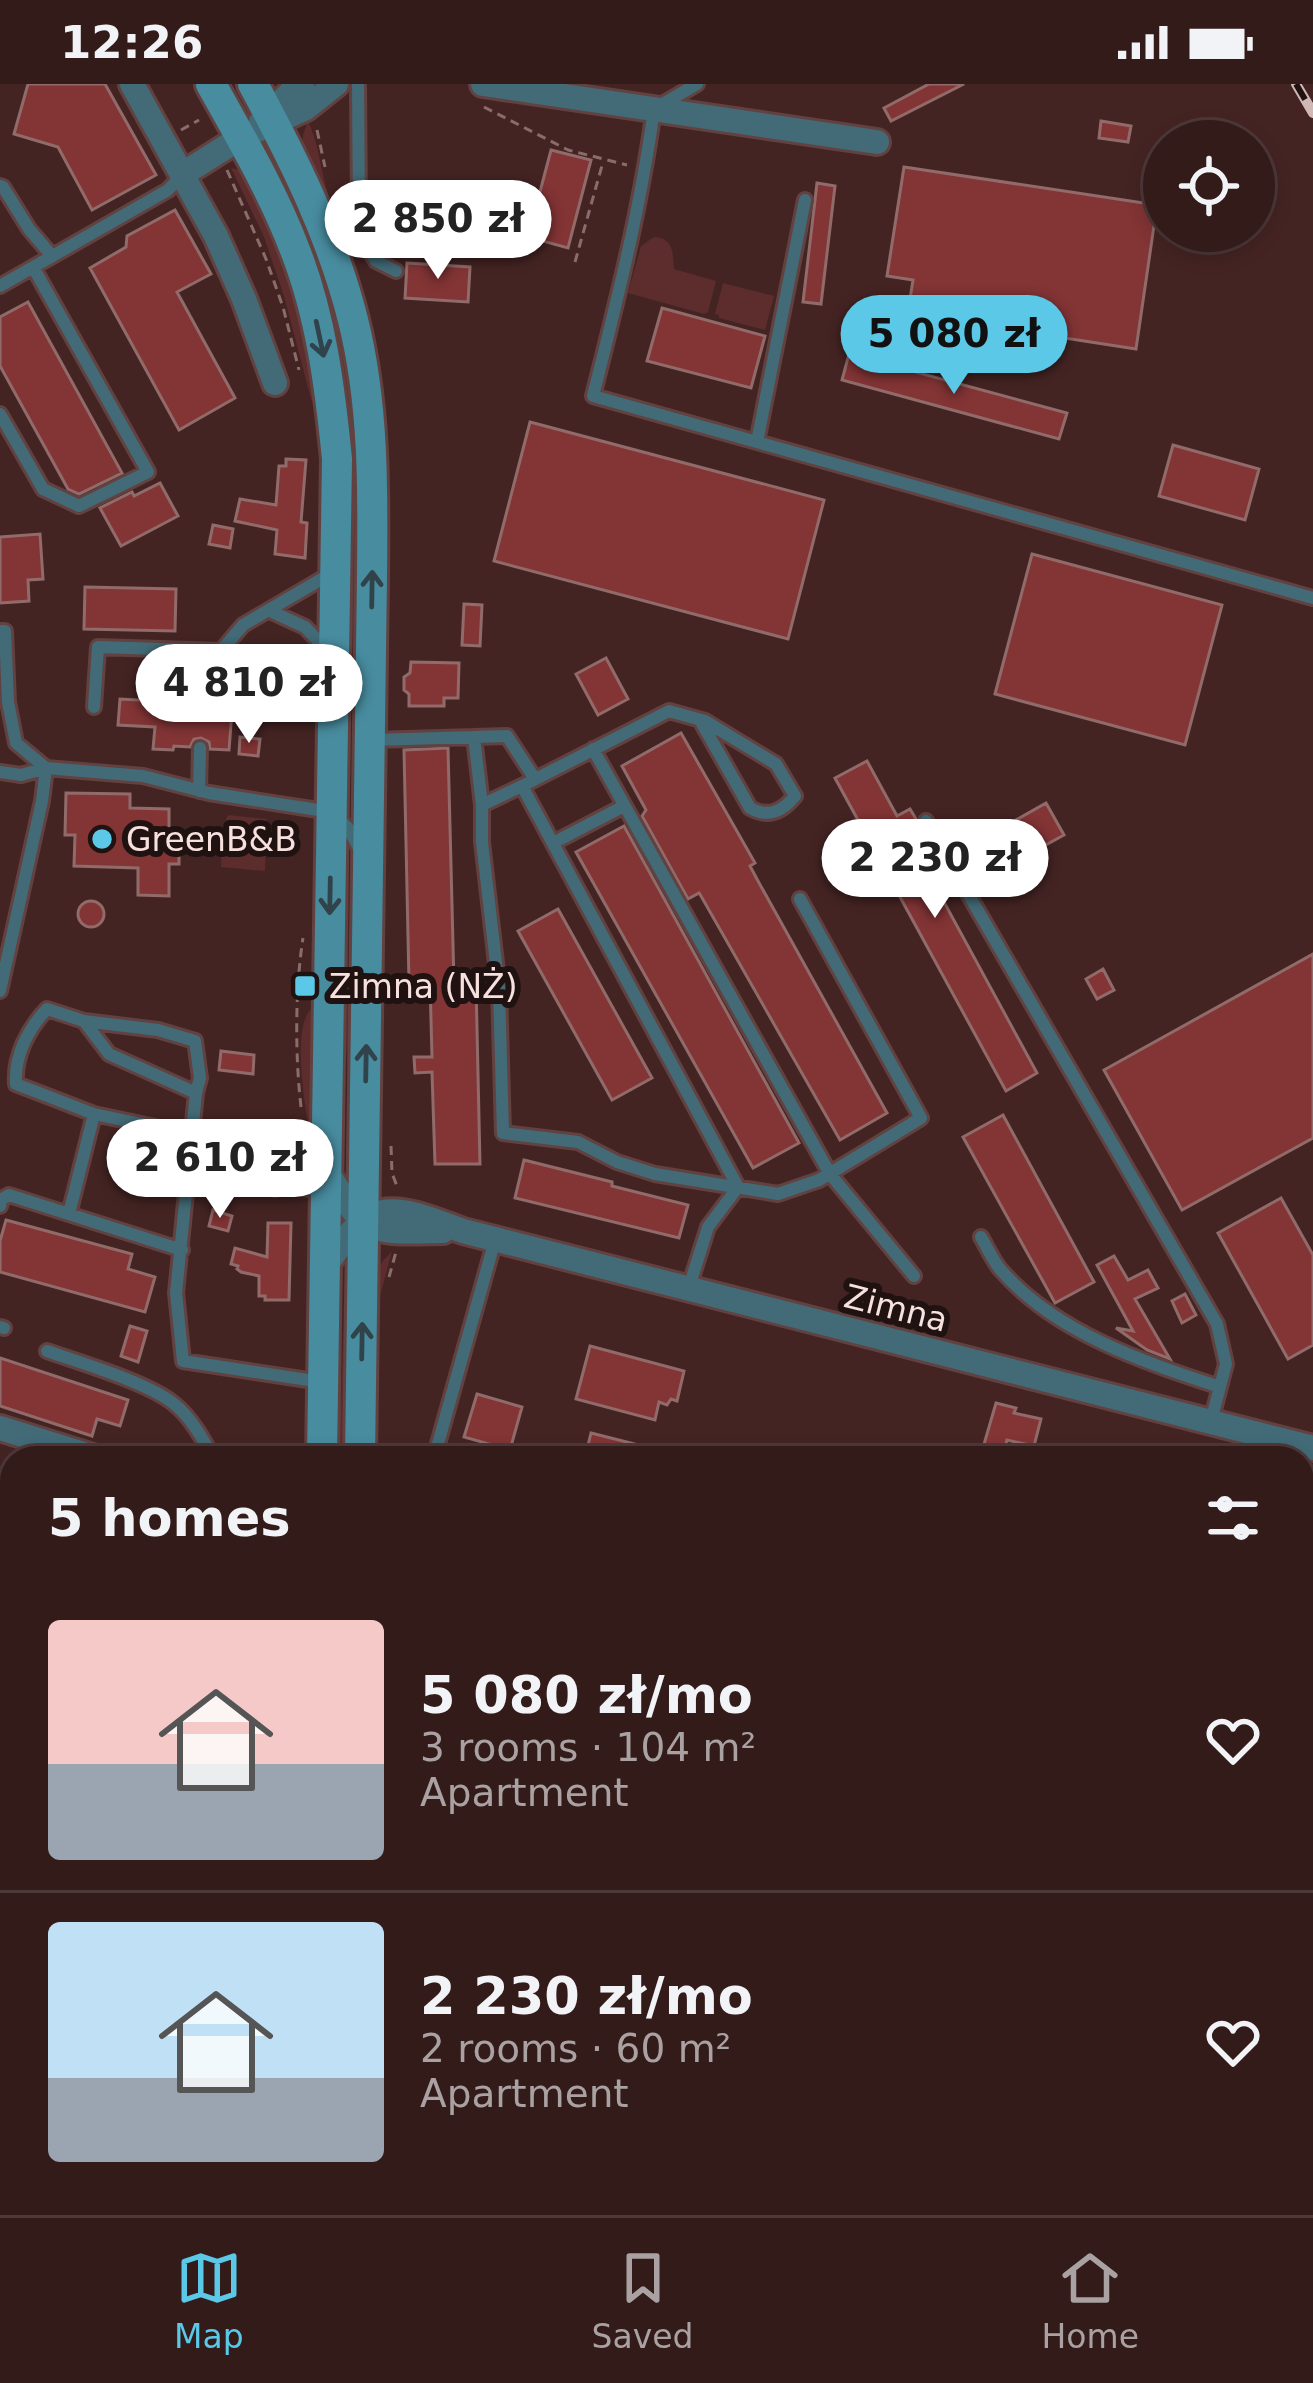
<!DOCTYPE html>
<meta charset="utf-8">
<style>
:root{--surface:#331b1a;--page:#3b2423;--text:#f1f3f6;--muted:#a9a1a2;--line:#4e3939;--accent:#5ac8e6}
body{margin:0;font-family:"DejaVu Sans",sans-serif;background:var(--page);color:var(--text);height:100vh;display:flex;flex-direction:column;font-size:45px;white-space:nowrap}
*{box-sizing:border-box;margin:0}
p{font-size:39px;color:var(--muted)}
.icon{flex:none;width:66px;height:66px;fill:none;stroke:currentColor;stroke-width:2;stroke-linecap:round;stroke-linejoin:round}
.map{position:relative;flex:1;overflow:hidden}
.sheet{position:absolute;left:0px;top:1362px;width:1314px;height:771px;display:flex;flex-direction:column;background:var(--surface);border-radius:36px 36px 0 0;box-shadow:0 6px 18px #0003,0 0 0 3px var(--line)}
.sheet>*{flex:none}
.buttons{position:absolute;left:1143px;top:36px;display:grid;gap:24px}
.buttons a{display:grid;place-items:center;width:132px;height:132px;border-radius:50%;background:var(--surface);box-shadow:0 6px 18px #0003,0 0 0 3px var(--line);font-size:60px}
.price{position:absolute;translate:-50% -102px;padding:0 27px;border-radius:42px;background:#fff;color:#222;font-size:39px;line-height:78px;filter:drop-shadow(0 3px 6px #0008)}
.price::after{content:'';position:absolute;left:50%;top:72px;width:36px;height:27px;margin-left:-18px;background:inherit;clip-path:polygon(0 0,100% 0,50% 100%)}
.price.active{background:var(--accent);color:#111}
ul{padding:0;list-style:none}
li{display:flex;align-items:center;gap:36px;height:300px;padding:0 48px}
li+li{border-top:3px solid var(--line)}
li span{display:grid;place-items:center;flex:none;width:336px;height:240px;border-radius:12px;color:#555}
li>.icon{margin-inline-start:auto}
span .icon{width:144px;height:144px;fill:#fffc;stroke-width:1}
li b{font-size:51px}
h2{display:flex;justify-content:space-between;align-items:center;height:144px;padding:0 48px;font-size:51px}
.status{display:flex;justify-content:space-between;align-items:center;height:84px;padding:0 60px;background:var(--surface);direction:ltr}
.status svg{height:33px;fill:currentColor}
.dock{display:flex;justify-content:space-around;align-items:center;height:168px;border-top:3px solid var(--line);background:var(--surface);font-size:33px;color:var(--muted)}
.dock a{display:grid;justify-items:center;gap:6px}
.dock .active{color:var(--accent)}
.map>svg:first-child{display:block}
.green{fill:#5d2c2c}
.forest{fill:#9a4848}
.building{fill:#833435;stroke:#916b69;stroke-width:3}
.lines{fill:none;stroke-linecap:round;stroke-linejoin:round}
.lane-casing{stroke:#614241;stroke-width:18}
.street-casing{stroke:#614241;stroke-width:30}
.secondary-casing{stroke:#614241;stroke-width:36}
.path{stroke:#896d6b;stroke-width:3;stroke-dasharray:9 6;stroke-linecap:butt}
.lane{stroke:#426b77;stroke-width:12}
.street{stroke:#426b77;stroke-width:24}
.secondary{stroke:#488c9f;stroke-width:30}
.rail-casing{stroke:#d0b8b6;stroke-width:10}
.rail{stroke:#211212;stroke-width:6;stroke-dasharray:18;stroke-linecap:butt}
.oneway{stroke:#31434a}
.poi-dot{fill:#5ac8e6;stroke:#211212;stroke-width:4.5}
.labels{text-anchor:middle;dominant-baseline:central;stroke-width:12;stroke-linejoin:round;paint-order:stroke}
.poi-label{font-size:33px;fill:#f7e1df;stroke:#211212;text-anchor:start}
.street-label{font-size:33px;fill:#f7e1df;stroke:#211212}
</style>
<div class="status"><b>12:26</b><svg viewBox="0 0 49 12"><path d="M0 12V9h3v3zM5 12V6h3v6zM10 12V3h3v9zM15 12V0h3v12zM26 1h20v11H26zM47 4h2v5h-2z"/></svg></div>
<div class="map">
<svg width="1313" height="2131" viewBox="0 0 1313 2131">
<rect width="100%" height="100%" fill="#442423"/>
<path class="green" d="M308 37C320 62 321 91 330 117 347 166 366 215 376 266 392 352 389 437 387 524L382 520 383 382 302 65 303 51Z
M274 63 324 172 359 324 362 464 353 549 350 679 346 686 332 243 314 163 275 76Z
M231 84 241 86 248 91 298 211 319 331 311 315 284 212 264 153Z
M654 153C674 154 673 170 674 185L716 197 708 228 704 230 628 209 641 162Z
M723 199 774 212 765 246 719 234V231L715 230Z
M228 731 266 735 265 787 221 783 222 745Z
M346 758 349 769 348 880 356 995 354 1075 346 1076 348 989 342 897Z
M310 926 318 959 313 1070C308 1038 290 950 310 926Z
M392 1167 379 1216 376 1374H372L375 1194 382 1178Z
M349 1174 350 1374H336L341 1317 345 1184Z"/>
<path class="forest" d="M0 1387 12 1391V2121H281V2131H33L0 2123Z"/>
<path class="building" d="M28 0H105L156 91 92 126 58 63 14 50Z
M929 0H964L891 37 884 24Z
M1101 37 1131 42 1128 58 1099 54Z
M551 66 591 76 568 164 528 153Z
M904 83 1157 121 1136 265 921 232 923 217 910 215 913 196 887 192Z
M817 99 835 102 821 220 803 218Z
M412 122 438 123V143L411 141Z
M175 126 211 190 177 208 235 314 179 346 90 184 126 163 127 152Z
M407 179 470 183 468 218 405 214Z
M28 218 122 389 79 410 68 405 0 282V233Z
M662 224 765 252 751 304 647 277Z
M849 270 1067 329 1059 355 842 296Z
M530 338 824 416 788 555 494 477Z
M1173 361 1259 385 1245 436 1159 412Z
M286 375 306 376 301 438 307 439 305 474 275 470 277 446 235 437 240 415 276 421 279 382H286Z
M160 399 178 432 121 462 100 424 132 408 134 412Z
M213 441 233 445 230 464 209 460Z
M40 450 43 495 28 496 29 517 0 519V453Z
M1032 470 1222 521 1185 661 995 610Z
M85 503 176 505 175 547 84 545Z
M464 520 482 521 480 562 462 561Z
M606 574 628 615 598 631 576 590Z
M411 578 459 579 458 614H444V622H409V610L404 606V593L410 589Z
M160 588 179 590 178 610 195 611 200 621H211L216 613 233 614 229 666 210 665 209 658 201 654 194 655 190 663 174 662 173 666 153 665 155 643 118 641 120 615 157 617Z
M681 649 755 779 750 782 758 797 887 1029 840 1056 701 812 699 809 688 815 642 732 646 726 622 682Z
M240 653 260 655 258 672 239 670Z
M448 664 454 900H476L480 1080H435L432 988 415 989 414 973H432L430 898H409L404 666Z
M867 677 897 732 910 725 916 735 932 768 920 774 1037 989 1006 1007 835 694Z
M66 709 130 710V724L169 725V762H179V780H169V812L138 811V784L74 782 75 751H65Z
M1046 719 1064 751 1009 781 991 750Z
M624 742 799 1059 753 1084 576 768Z
M78 830a13 13 0 1 1 26 0a13 13 0 1 1-26 0Z
M558 825 652 994 612 1016 518 847Z
M1313 870V1054L1182 1126 1104 986Z
M1103 885 1114 906 1097 915 1086 895Z
M221 967 254 971 253 990 219 986Z
M1003 1031 1094 1198 1055 1219 963 1053Z
M524 1076 612 1098V1102L688 1121 679 1154 515 1114Z
M1281 1114 1313 1171V1261L1288 1275 1218 1149Z
M213 1126 232 1132 228 1147 209 1142Z
M6 1136 132 1170 128 1185 155 1193 145 1228 0 1188V1157Z
M268 1139H291L289 1216H265V1212H259V1192L241 1188 237 1185 238 1182 231 1180 235 1164 267 1173Z
M1114 1172 1128 1196 1148 1186 1158 1204 1135 1215 1170 1275 1147 1266 1116 1244 1133 1247 1097 1181Z
M1185 1210 1196 1231 1182 1239 1172 1217Z
M130 1242 147 1247 138 1278 121 1272Z
M590 1262 684 1287 677 1317 671 1315 667 1321 659 1318 655 1336 576 1315Z
M0 1274 128 1316 120 1342 97 1335 92 1352 0 1322Z
M477 1310 522 1323 510 1366 464 1353Z
M996 1319 1016 1324 1014 1329 1041 1335 1034 1362 1007 1356 1002 1374H980Z
M591 1349 635 1360 631 1374H585Z"/>
<g class="lines">
<defs>
<path id="lane" d="M358 0 359 126 365 159 376 177 396 187
M697 0 654 25C641 122 617 217 593 312L1313 514
M0 102 3 103 29 145 52 172
M0 202 168 106 182 91
M0 330 43 405 79 422 148 388 33 183
M757 358 805 116
M270 527 305 543 327 566
M0 547H5L8 618 16 659 46 684 42 717 0 907
M205 612 221 567 243 541 332 489
M94 623 98 563 221 567
M474 653 482 721
M374 656 507 652 535 695
M593 665 830 1090 914 1192
M0 688 21 691 46 684 143 692 209 709 331 728 348 744 359 764
M522 702 482 721V758L499 905 503 1049 578 1058 617 1078 655 1090 778 1110 819 1096 921 1034 800 815
M199 707 200 664
M926 737 1217 1240 1226 1280 1211 1337
M553 759 624 722
M84 937 158 946 195 957 200 994 196 1009
M94 1030 16 1000C14 972 28 945 47 925L84 937 109 970 196 1009 176 1209 183 1277 321 1298
M275 1105 281 1101 324 1107
M0 1122 2 1115 9 1111 182 1166
M69 1130 94 1030 193 1051
M981 1153C987 1163 992 1175 1000 1185 1054 1248 1143 1278 1220 1303
M689 1203 708 1143 738 1103 522 702 669 627 705 637 776 680 795 712C782 728 768 734 750 724L700 636
M0 1243 4 1244
M47 1267C81 1279 146 1298 173 1319 191 1333 203 1355 213 1374
M434 1374 495 1156
M1302 1831 1313 1833
M876 2131 908 2127 917 2131
M987 2131 997 2121"/>
<path id="street" d="M132 0 216 152 244 215 275 299
M483 0 877 58
M261 38C278 26 282 12 302 0
M183 90 240 54 306 24 336 0
M327 1088C367 1153 369 1148 443 1147
M323 1186C371 1113 386 1118 463 1147L1313 1364
M0 1344 96 1374
M397 2121 421 2131"/>
<path id="secondary" d="M211 0C241 54 273 108 295 166 321 232 330 304 337 375L322 1374
M253 0C294 76 332 152 353 236 374 320 373 407 372 493L360 1374
M316 2131V2121
M354 2131V2121"/>
</defs>
<use href="#lane" class="lane-casing"/>
<use href="#street" class="street-casing"/>
<use href="#secondary" class="secondary-casing"/>
<path class="path" d="M484 23 568 66 627 81
M181 46 199 36
M317 46 325 83
M227 86 266 175 283 223 299 286
M575 178 603 78
M301 1023C295 972 295 905 303 854
M391 1062 392 1089 398 1105
M389 1193 396 1168
M288 2131V2121"/>
<use href="#lane" class="lane"/>
<use href="#street" class="street"/>
<use href="#secondary" class="secondary"/>
<defs>
<path id="rail" d="M1296 0 1313 29"/>
</defs>
<use href="#rail" class="rail-casing"/>
<use href="#rail" class="rail"/>
</g>
<defs><path id="oneway-shaft" d="M-6 0H5M1.5-3L5.5 0L1.5 3" fill="none" stroke-width="1.6" stroke-linecap="round" stroke-linejoin="round" transform="scale(3)"/></defs>
<g class="oneway">
<use href="#oneway-shaft" transform="translate(320 255) rotate(78)"/>
<use href="#oneway-shaft" transform="translate(372 505) rotate(-89)"/>
<use href="#oneway-shaft" transform="translate(330 812) rotate(91)"/>
<use href="#oneway-shaft" transform="translate(366 979) rotate(-89)"/>
<use href="#oneway-shaft" transform="translate(362 1257) rotate(-89)"/>
</g>
<g class="poi-dot">
<circle cx="102" cy="755" r="12"/>
<rect x="293" y="890" width="24" height="24" rx="6"/>
</g>
<g class="labels">
<g class="poi-label">
<text x="126" y="755">GreenB&amp;B</text>
<text x="329" y="902">Zimna (NŻ)</text>
</g>
<g class="street-label">
<text transform="translate(896 1224) rotate(14)">Zimna</text>
</g>
</g>
</svg>
<div class="buttons">
<a><svg class="icon" aria-label="locate" viewBox="0 0 24 24"><circle cx="12" cy="12" r="6"/><path d="M12 2v4M12 18v4M2 12h4M18 12h4"/></svg></a>
</div>
<b class="price" style="left:438px;top:198px">2 850 zł</b>
<b class="price active" style="left:954px;top:313px">5 080 zł</b>
<b class="price" style="left:249px;top:662px">4 810 zł</b>
<b class="price" style="left:935px;top:837px">2 230 zł</b>
<b class="price" style="left:220px;top:1137px">2 610 zł</b>
<section class="sheet">
<h2>5 homes<svg class="icon" aria-label="filters" viewBox="0 0 24 24"><path d="M4 7h16M4 17h16"/><circle cx="9" cy="7" r="2"/><circle cx="15" cy="17" r="2"/></svg></h2>
<ul>
<li><span style="background:linear-gradient(#f6c9c9 60%,#9aa5b1 0)"><svg class="icon" aria-label="home" viewBox="0 0 24 24"><path d="M3 11l9-7 9 7M6 9v11h12V9"/></svg></span><div><b>5 080 zł/mo</b><p>3 rooms · 104 m²</p><p>Apartment</p></div><svg class="icon" aria-label="heart" viewBox="0 0 24 24"><path d="M12 20l-8-8c-3-5 5-10 8-4 3-6 11-1 8 4z"/></svg></li>
<li><span style="background:linear-gradient(#bfe0f5 65%,#9aa5b1 0)"><svg class="icon" aria-label="home" viewBox="0 0 24 24"><path d="M3 11l9-7 9 7M6 9v11h12V9"/></svg></span><div><b>2 230 zł/mo</b><p>2 rooms · 60 m²</p><p>Apartment</p></div><svg class="icon" aria-label="heart" viewBox="0 0 24 24"><path d="M12 20l-8-8c-3-5 5-10 8-4 3-6 11-1 8 4z"/></svg></li>
</ul>
</section>
</div>
<nav class="dock">
<a class="active"><svg class="icon" aria-label="map" viewBox="0 0 24 24"><path d="M3 6l6-2 6 2 6-2v14l-6 2-6-2-6 2zM9 4v14M15 6v14"/></svg>Map</a>
<a><svg class="icon" aria-label="saved" viewBox="0 0 24 24"><path d="M7 4h10v16l-5-4-5 4z"/></svg>Saved</a>
<a><svg class="icon" aria-label="home" viewBox="0 0 24 24"><path d="M3 11l9-7 9 7M6 9v11h12V9"/></svg>Home</a>
</nav>
